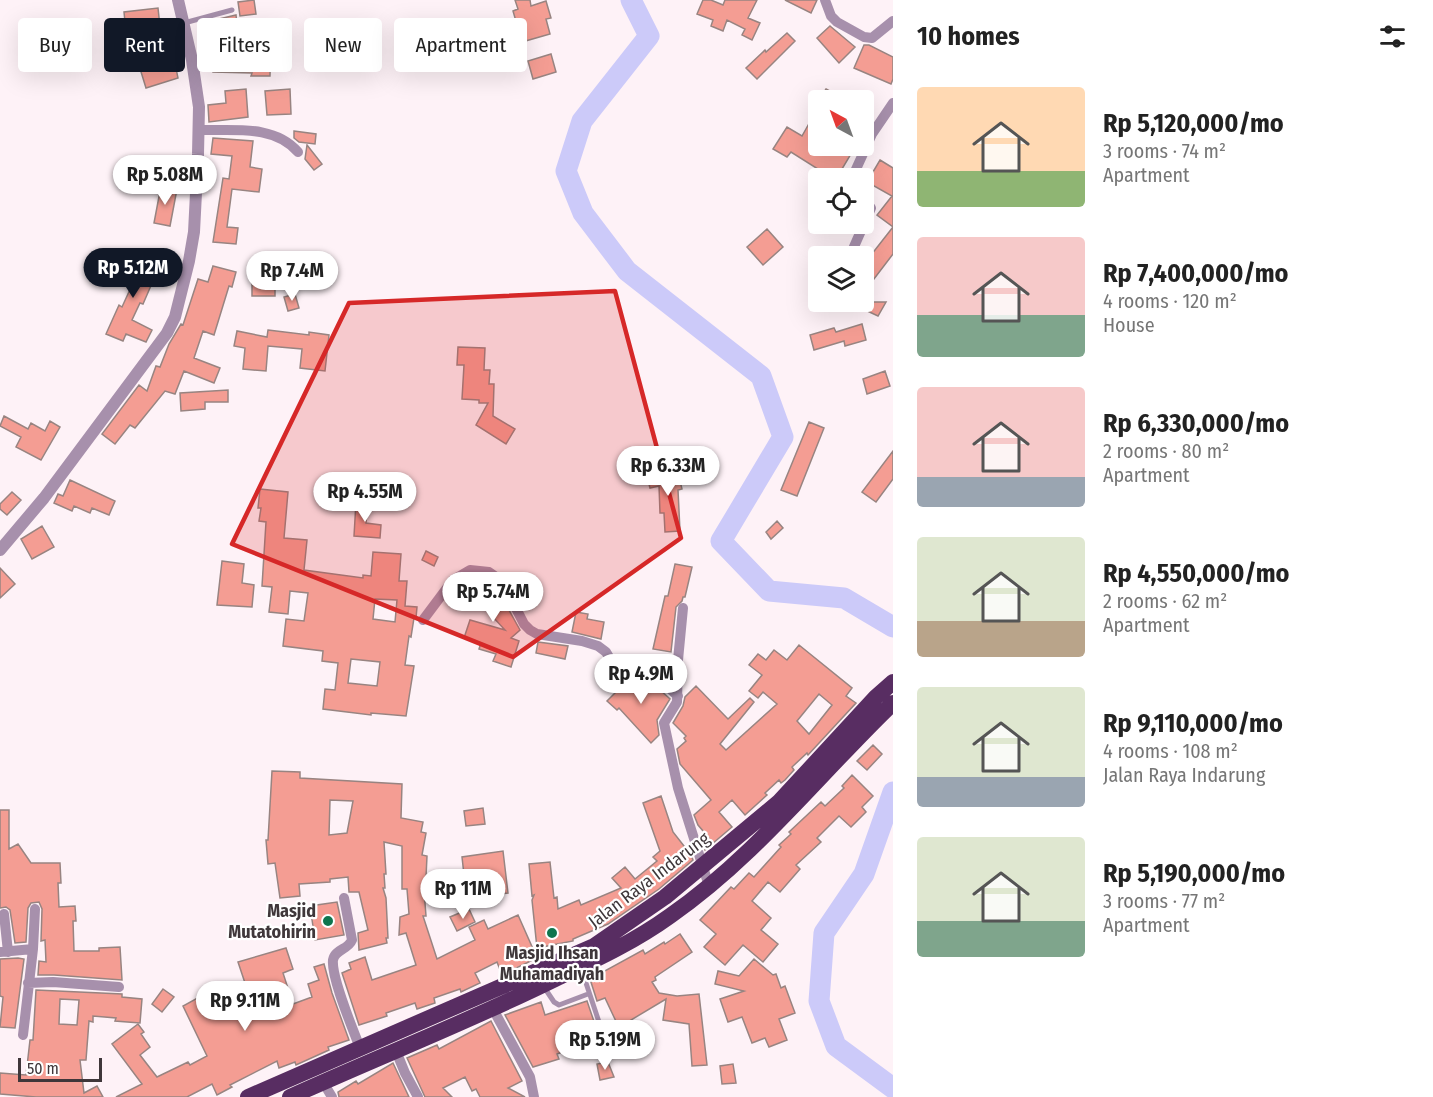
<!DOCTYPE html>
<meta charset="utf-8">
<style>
:root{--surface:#fff;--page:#f2f2f2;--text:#222;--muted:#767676;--accent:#111827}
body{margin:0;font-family:"Fira Sans Condensed",sans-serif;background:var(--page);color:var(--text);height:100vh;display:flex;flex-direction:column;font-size:22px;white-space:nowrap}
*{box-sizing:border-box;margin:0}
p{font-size:20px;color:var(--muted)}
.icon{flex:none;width:33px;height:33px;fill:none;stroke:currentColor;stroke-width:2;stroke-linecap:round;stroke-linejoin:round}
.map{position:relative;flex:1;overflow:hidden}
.panel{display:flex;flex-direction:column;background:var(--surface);width:540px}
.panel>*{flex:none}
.banner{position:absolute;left:18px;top:18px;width:570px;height:54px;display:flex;gap:12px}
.needle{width:39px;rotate:319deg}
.buttons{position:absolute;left:808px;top:90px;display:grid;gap:12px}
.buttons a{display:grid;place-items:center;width:66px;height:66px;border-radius:6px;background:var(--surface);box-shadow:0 6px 24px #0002;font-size:30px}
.scale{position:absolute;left:18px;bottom:15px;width:84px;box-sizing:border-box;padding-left:6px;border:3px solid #3f373a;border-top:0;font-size:16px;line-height:21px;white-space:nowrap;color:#3f373a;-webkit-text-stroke:4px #fff;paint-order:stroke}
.price{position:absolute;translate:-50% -51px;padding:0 14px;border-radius:21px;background:#fff;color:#222;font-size:20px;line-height:39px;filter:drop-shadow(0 2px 3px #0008)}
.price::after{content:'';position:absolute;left:50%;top:36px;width:18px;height:14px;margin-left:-9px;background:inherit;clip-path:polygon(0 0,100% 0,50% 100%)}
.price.selected{background:var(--accent);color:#fff}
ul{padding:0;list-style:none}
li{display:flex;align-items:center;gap:18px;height:150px;padding:0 24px}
li span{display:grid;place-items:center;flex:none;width:168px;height:120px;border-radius:6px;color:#555}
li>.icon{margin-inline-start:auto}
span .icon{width:72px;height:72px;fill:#fffc;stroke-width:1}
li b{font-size:26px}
h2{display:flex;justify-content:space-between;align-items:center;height:72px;padding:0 24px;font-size:26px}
.pill{padding:0 21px;border-radius:6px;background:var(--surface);box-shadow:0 6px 24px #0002;font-size:21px;line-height:54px}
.pill.selected{background:var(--accent);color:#fff}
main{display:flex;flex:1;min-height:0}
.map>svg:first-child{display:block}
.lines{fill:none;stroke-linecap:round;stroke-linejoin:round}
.river{stroke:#cccaf9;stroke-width:21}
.building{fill:#f49d93;stroke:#988481;stroke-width:1.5;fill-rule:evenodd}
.service{stroke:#a790ac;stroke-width:5}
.minor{stroke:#a790ac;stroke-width:10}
.tertiary{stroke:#a790ac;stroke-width:12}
.trunk{stroke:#582d62;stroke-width:16}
.marked{fill:#d62828;fill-opacity:0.2;stroke:#d62828;stroke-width:4.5;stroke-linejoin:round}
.poi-dot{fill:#0f754e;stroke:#fff;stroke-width:2}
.labels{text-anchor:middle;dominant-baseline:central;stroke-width:4.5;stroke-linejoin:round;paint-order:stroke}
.street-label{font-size:18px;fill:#3f373a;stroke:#fff}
.poi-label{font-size:18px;font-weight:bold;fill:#3f373a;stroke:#fff;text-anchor:end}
</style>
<main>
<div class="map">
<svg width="893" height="1097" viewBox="0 0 893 1097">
<rect width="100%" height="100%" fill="#fef2f7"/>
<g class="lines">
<path class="river" d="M631 0 649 36 582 121 566 171 583 213 627 271 761 376 783 437 721 541 769 591 844 598 893 627
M893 792 864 874 824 933 819 1001 836 1046 893 1088"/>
</g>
<path class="building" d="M254 0 256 14 240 16 238 2Z
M515 0H530L531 6 546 1 551 18 546 19 550 34 522 42 513 11 518 9Z
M703 0H711L723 5 725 0H757L748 18 760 23 752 40 742 35 745 29 727 20 723 31 711 26 713 20 697 14Z
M785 0H817L811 13Z
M158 8 162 45 171 44 178 78 146 88 138 62H136L134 41 127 42 124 12Z
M236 15 238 33H271L270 76H251L252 73 213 72 214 41 200 43 198 25 210 24V21Z
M830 26 855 47 839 63 817 38Z
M787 33 795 41 757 79 746 68 765 50 766 52Z
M864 45H869L893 57V79L891 84 854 68Z
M551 54 556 72 533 79 528 61Z
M246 89 248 117 209 122 208 105 226 103 225 91Z
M290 89 291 114 267 115 265 91Z
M826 89 846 100H819Z
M811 120 819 125V146H853L848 153 851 154 839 174 835 172 832 178 791 152 787 157 773 149 787 127 802 136Z
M294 131 316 134 315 144 299 142 294 138Z
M213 138 253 141 250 167 262 169 259 192 232 189 227 227 238 228 236 244 213 242 223 178 229 179 232 156 211 154Z
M307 145 322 164 314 170 305 159Z
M880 160 893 168V254L864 292V264L893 227 877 215 892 196 867 182Z
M161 186 177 189 170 226 154 223Z
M767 229 783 247 763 265 747 247Z
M128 253 159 267 143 304 140 303 132 320 152 330 146 342 126 334 123 341 106 334 119 305 122 307 132 285 117 278Z
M213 266 236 272 232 287 229 286 214 335 203 331 194 358 220 368 214 383 184 371 175 394 165 391 135 428 130 425 115 444 102 434 139 385 147 391 156 366 160 367 169 344 181 324 183 325 198 279 208 282Z
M252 277 275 278V296H252Z
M295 294 299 308 288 311 284 297Z
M848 302H886L878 316Z
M862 324 866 340 845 346 844 341 814 350 810 335 834 328 836 332Z
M268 330 309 335V332L329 335 325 371 300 368 302 349 268 346 266 371 243 369 245 348 234 346 237 331 267 337Z
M458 347 485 348 484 370H490L489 384H494L493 416 515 429 506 444 476 425 488 403H479V400L462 399 464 365H457Z
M885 371 890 386 867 394 863 379Z
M228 390V402H205V409L181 411 180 393Z
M4 416 28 429 31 423 45 431 50 421 60 427 41 460 16 447 21 437 0 426Z
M809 422 824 428 797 496 781 490Z
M893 451V479L876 502 862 492Z
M677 469 682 489 678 490 680 531 665 532 664 513H660L659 486 650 488 647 476Z
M70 480 115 501 109 515 92 508 90 513 74 506 72 511 54 503 58 494 63 496Z
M260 489 288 492 284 538 307 540 304 570 363 578V575L371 576 373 552 401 554 399 581H407L405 606 417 607 416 618H414L411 637 409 636 405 665 414 666 406 716 371 713V715L323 709 325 689 335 690 338 663 322 661 323 651 283 646 286 619 304 621 308 593 290 591 288 614 269 612 272 587 262 586 266 522 259 521 261 508H258ZM375 599 397 600 395 622 373 619ZM351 659 380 662 377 686 348 683Z
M12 492 21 500 7 515 0 509V504Z
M356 502 368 503 366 523 381 525 380 538 354 536Z
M777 521 783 528 771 539 766 532Z
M42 526 54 547 32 559 21 539Z
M426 551 438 557 434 566 422 560Z
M222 561 244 564 242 583 254 585 252 607 217 605Z
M675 564 692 567 685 597H683L682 601 676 607 671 652 653 649 665 596H668Z
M0 568 15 584 0 598Z
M472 578 486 579 492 583 494 591 505 603 520 630 511 638 519 641 511 667 493 661 496 654 479 649 481 643 464 638 470 620 505 630 478 601 471 603 467 581Z
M576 612 588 614 587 619 604 622 601 639 572 632Z
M538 642 568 646 565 659 536 653Z
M799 645 852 688 846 696 856 703 808 755 807 753 792 767 794 770 785 780 781 783 779 780 765 793 767 795 745 815 732 800 719 812 732 827 705 850 703 844 709 838 698 825 694 815 711 800 680 764 677 749 686 741 684 738 686 736 673 723 683 706 685 697 696 686 728 719 750 698 754 702 720 744 726 750 777 704 763 692 758 698 749 691 762 675 749 665 758 654 766 660 774 650 787 660ZM819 694 832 705 809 734 797 721Z
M633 675 643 677 647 682 649 680 670 699 657 720 659 735 651 743 619 708 617 710 607 701Z
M873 745 882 754 867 770 857 761Z
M272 771 300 772V778L402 784 401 818 423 822 421 832 426 833 422 855 427 856 426 877H428L427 890H424L426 916H423L437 959 475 940 469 927 484 920 488 929 518 915 537 958 502 975 497 962 475 973 480 983 461 992 460 989 434 998 435 1003 417 1009 415 1003 386 1013 387 1016 359 1025 342 973 351 969 349 963 365 957 372 980 416 965 406 933 399 935 400 917 409 914 407 889H402V846L384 842 386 874H384L385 888H383L386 898 388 938H386L387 943 359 950 358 933 368 930 359 892H349L348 877 330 879V882L299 884 300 896 280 898 275 863 268 864 266 840H268ZM330 800 353 801 347 833 329 835Z
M852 775 873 796 862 807 866 812 851 827 839 816 817 838 821 842 796 865 800 869 780 892 768 882 752 901 771 918 761 930 778 944 763 962 743 945 725 965 704 947 716 934 700 920 731 887 734 889 749 873 754 877 781 847 779 845 791 834 789 832 821 802 825 806 844 788 842 786Z
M661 796 673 832 691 855 693 860 659 889 608 924 573 939V941L537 948 532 900 534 895 532 896 529 864 550 862 554 898 557 897 558 909 579 900 581 905 621 888 612 878 625 867 635 879 657 861 653 857 660 851 643 803Z
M483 808 485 824 466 826 464 811Z
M0 810H9V849L18 844 31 863H60L61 883H58L59 907 75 906 76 921H73L74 951H99V948L120 947 122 980 54 975H38L39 961 46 962 45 940 41 941 42 909 39 902 31 903 28 908 26 942 15 943 10 910 6 907 0 908Z
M503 851 508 893 490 895V900L467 902 462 857Z
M337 902 344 935 315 940 310 906Z
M469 909 475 922 457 931 450 917Z
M680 934 692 952 655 977 656 980 652 982 659 993 677 996 699 994 707 1065 692 1066 689 1024 663 1020 666 999 626 1023 643 1026 639 1056 619 1053 621 1032 605 998 597 1001 590 979 643 950 645 954 664 942 665 944Z
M286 948 293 969 283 973 293 1004 312 997 308 984 319 980 314 967 324 964 332 993 349 1040 328 1047 329 1050 296 1065 295 1062 279 1068 277 1061 230 1085 232 1087 217 1095 212 1084 187 1097H116L142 1084 112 1044 138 1024 144 1032 141 1034 150 1047 140 1055 157 1077 188 1062 190 1065 207 1056 183 1006 203 995 213 1014 239 1005 234 990 246 986 238 962Z
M18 958 24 959 15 1028 0 1027 3 997 0 996V959Z
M754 959 773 975 776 974 781 988 785 986 795 1013 779 1019 787 1040 769 1047 765 1038 752 1043 742 1017 728 1022 720 999 744 991 715 984 718 971 739 976Z
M163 989 174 997 162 1012 152 1004Z
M36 990 122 994V997L142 999 140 1023 115 1021 116 1018 93 1016V1022L89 1021 86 1060H80L84 1093 97 1086 103 1097H36L0 1094V1073L26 1075 30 1040H33ZM60 999 79 1000 77 1025 59 1024Z
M587 1001 600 1039 557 1054 559 1059 533 1067 505 1015 541 1002 545 1015Z
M491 1021 522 1081 508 1088 525 1097H480L476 1089 472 1091 465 1077 443 1088 452 1097H425L407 1058 437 1045 439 1049Z
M608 1062 614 1077 600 1080 597 1064Z
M393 1063 409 1097H339L338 1092 356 1081 358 1084Z
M733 1064 736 1083 722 1084 720 1066Z"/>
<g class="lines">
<path class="service" d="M184 23 232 10
M581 968 610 1055
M544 987 554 1002 559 1005 588 994"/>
<path class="minor" d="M825 0 831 16 837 22 864 37 872 38 893 21
M199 130C233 131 274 124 298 152
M852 178 872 134 893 103
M817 182 819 183
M853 249 871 208 864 198
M683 608 678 660 677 702 664 723 678 788 709 886
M423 620 453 580 470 570 489 572 502 581 524 624 530 630 537 634 582 641 598 646 606 652 613 664 650 671 678 696
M344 898 352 940C348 950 335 949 333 960 331 978 353 1029 360 1048
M4 914 8 952
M33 949 35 909
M0 952 33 949 23 1035
M28 983 53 982 119 987
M493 1009 530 1077 534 1097
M396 1051 405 1073 418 1097
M323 1082 332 1097"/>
<path class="tertiary" d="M0 550 44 498 167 333 175 317 189 261 194 232 198 154 199 107 192 60 178 0"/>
<path class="trunk" d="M248 1097 594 946 665 897 779 802 876 697 893 682
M290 1097C378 1057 468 1022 555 979 595 960 634 942 670 916 755 857 819 774 893 703"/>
</g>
<path class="marked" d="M615 291 681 538 513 657 232 544 349 303Z"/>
<g class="poi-dot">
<circle cx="328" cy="921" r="6"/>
<circle cx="552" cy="933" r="6"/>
</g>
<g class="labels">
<g class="street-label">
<text transform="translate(649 880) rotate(-37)">Jalan Raya Indarung</text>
</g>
<g class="poi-label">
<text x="316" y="911">Masjid<tspan x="316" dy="21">Mutatohirin</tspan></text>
<text x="552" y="953" text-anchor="middle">Masjid Ihsan<tspan x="552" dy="21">Muhamadiyah</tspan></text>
</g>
</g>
</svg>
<div class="buttons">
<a><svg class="needle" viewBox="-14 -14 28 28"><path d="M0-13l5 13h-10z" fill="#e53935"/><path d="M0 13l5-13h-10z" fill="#767676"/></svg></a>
<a><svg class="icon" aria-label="locate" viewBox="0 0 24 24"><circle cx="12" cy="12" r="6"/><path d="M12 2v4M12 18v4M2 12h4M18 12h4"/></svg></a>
<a><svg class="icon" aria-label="layers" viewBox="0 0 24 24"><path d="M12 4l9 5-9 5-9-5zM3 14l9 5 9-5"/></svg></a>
</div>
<div class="scale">50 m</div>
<b class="price" style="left:165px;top:206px">Rp 5.08M</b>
<b class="price selected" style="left:133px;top:299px">Rp 5.12M</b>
<b class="price" style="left:292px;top:302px">Rp 7.4M</b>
<b class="price" style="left:668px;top:497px">Rp 6.33M</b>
<b class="price" style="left:365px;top:523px">Rp 4.55M</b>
<b class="price" style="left:493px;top:623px">Rp 5.74M</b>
<b class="price" style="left:641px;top:705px">Rp 4.9M</b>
<b class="price" style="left:463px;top:920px">Rp 11M</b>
<b class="price" style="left:245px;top:1032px">Rp 9.11M</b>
<b class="price" style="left:605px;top:1071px">Rp 5.19M</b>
<div class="banner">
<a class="pill">Buy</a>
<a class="pill selected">Rent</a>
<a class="pill">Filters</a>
<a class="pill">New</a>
<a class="pill">Apartment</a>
</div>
</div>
<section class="panel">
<h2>10 homes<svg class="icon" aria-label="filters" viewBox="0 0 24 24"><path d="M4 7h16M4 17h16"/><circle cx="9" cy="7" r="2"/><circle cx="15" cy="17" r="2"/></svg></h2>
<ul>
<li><span style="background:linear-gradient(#ffd9b3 70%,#8fb573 0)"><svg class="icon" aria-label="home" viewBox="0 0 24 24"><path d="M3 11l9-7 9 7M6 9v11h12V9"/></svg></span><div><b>Rp 5,120,000/mo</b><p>3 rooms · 74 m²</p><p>Apartment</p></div></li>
<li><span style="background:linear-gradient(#f6c9c9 65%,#7fa58c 0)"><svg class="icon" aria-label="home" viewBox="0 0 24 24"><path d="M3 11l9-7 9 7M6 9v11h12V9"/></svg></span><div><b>Rp 7,400,000/mo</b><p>4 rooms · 120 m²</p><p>House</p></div></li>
<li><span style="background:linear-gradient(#f6c9c9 75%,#9aa5b1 0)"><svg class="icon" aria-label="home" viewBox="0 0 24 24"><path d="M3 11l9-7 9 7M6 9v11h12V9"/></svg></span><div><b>Rp 6,330,000/mo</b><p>2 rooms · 80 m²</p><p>Apartment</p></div></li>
<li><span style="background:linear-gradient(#dfe7d0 70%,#b9a48a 0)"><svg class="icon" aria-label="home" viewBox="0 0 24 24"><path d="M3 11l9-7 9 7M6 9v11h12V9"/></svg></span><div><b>Rp 4,550,000/mo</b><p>2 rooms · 62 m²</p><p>Apartment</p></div></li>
<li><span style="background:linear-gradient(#dfe7d0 75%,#9aa5b1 0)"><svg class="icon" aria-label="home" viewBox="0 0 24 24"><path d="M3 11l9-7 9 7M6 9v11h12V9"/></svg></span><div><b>Rp 9,110,000/mo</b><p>4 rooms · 108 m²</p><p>Jalan Raya Indarung</p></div></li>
<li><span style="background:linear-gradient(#dfe7d0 70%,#7fa58c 0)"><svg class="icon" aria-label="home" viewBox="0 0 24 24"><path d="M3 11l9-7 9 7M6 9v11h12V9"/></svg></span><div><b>Rp 5,190,000/mo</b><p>3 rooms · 77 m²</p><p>Apartment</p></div></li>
</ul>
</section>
</main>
